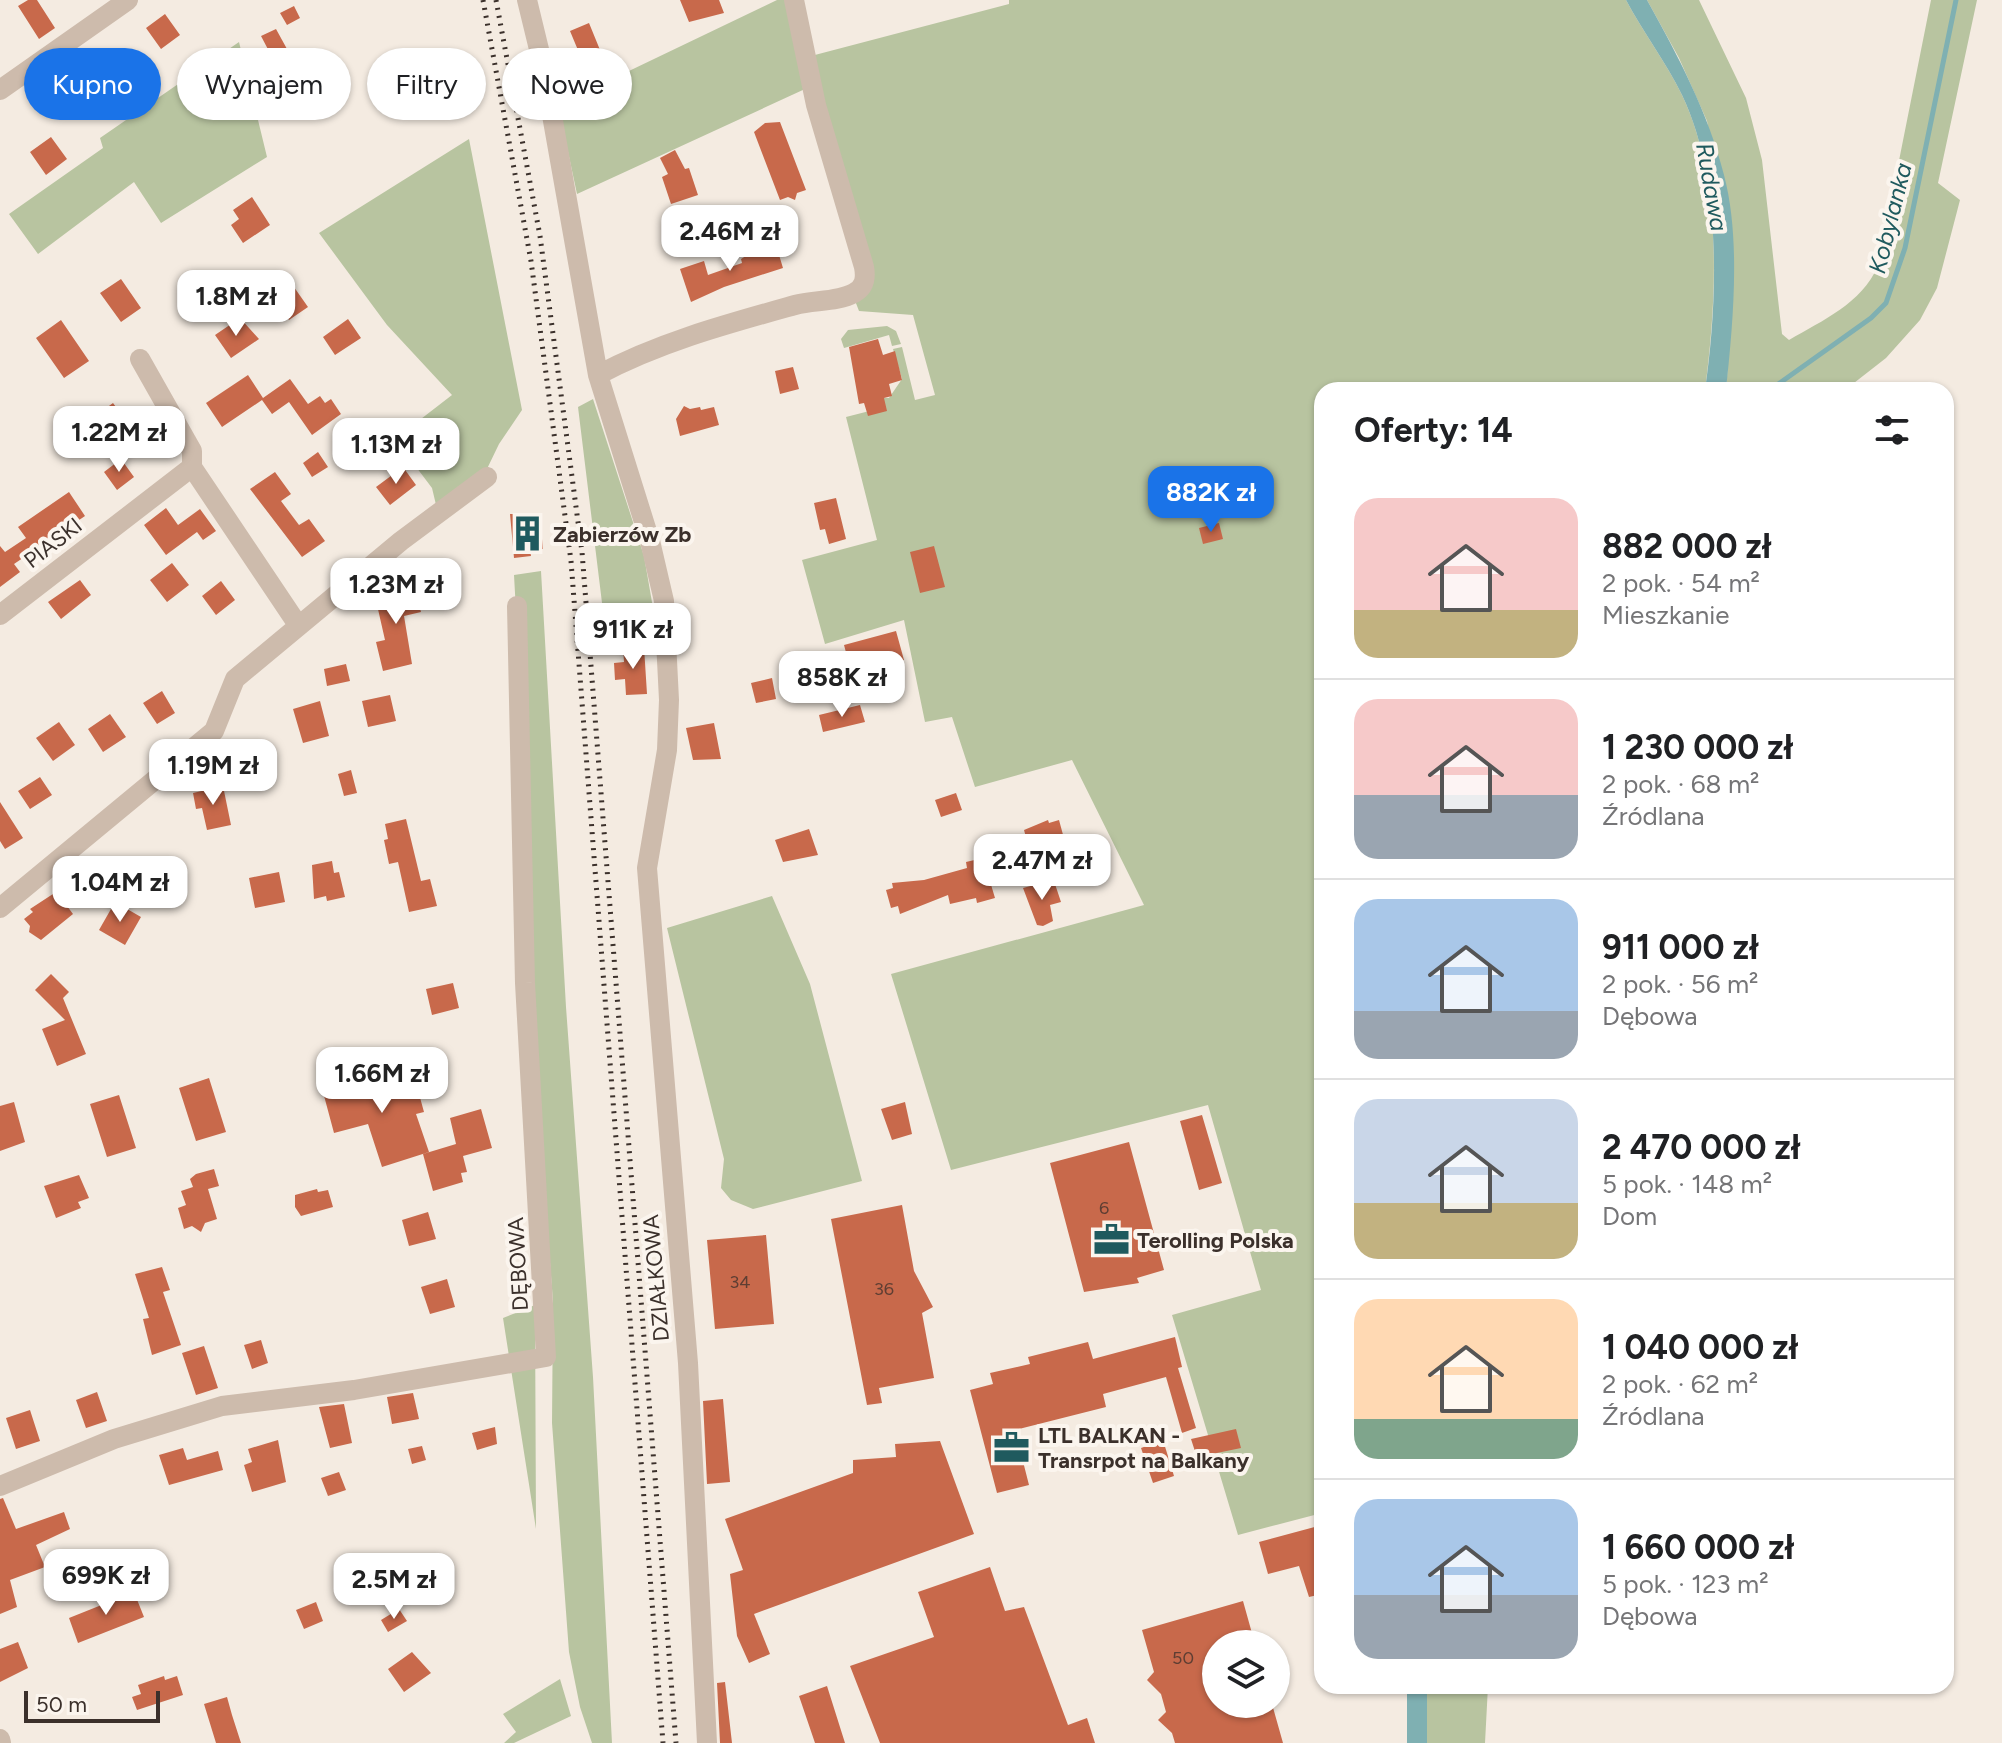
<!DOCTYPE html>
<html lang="pl">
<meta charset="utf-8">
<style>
:root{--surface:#fff;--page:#f6f6f6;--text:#202124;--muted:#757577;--line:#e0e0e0;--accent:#1a73e8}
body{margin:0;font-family:Figtree,sans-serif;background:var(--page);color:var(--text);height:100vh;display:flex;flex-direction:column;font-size:30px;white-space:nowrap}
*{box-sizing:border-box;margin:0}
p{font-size:26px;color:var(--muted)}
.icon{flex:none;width:44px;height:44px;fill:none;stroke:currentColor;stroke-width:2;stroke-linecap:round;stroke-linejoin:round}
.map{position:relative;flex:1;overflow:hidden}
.drawer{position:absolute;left:1314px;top:382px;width:640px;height:1312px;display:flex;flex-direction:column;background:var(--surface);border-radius:24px;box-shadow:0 2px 6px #0004}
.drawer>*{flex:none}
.top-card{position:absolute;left:24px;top:48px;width:760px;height:72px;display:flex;gap:16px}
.controls{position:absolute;left:1202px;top:1630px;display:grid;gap:16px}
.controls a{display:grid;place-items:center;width:88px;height:88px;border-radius:50%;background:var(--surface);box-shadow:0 2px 6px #0004;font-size:40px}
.scale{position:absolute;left:24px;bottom:20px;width:136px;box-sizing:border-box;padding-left:8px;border:4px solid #3b302b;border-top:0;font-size:22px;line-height:28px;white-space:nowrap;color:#3b302b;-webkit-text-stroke:6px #fbf5ee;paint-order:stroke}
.price{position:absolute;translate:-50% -68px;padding:0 18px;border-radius:16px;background:#fff;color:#222;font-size:26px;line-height:52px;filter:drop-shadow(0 2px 4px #0008)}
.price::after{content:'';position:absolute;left:50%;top:48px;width:24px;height:18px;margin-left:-12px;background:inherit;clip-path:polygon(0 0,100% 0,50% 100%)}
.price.current{background:var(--accent);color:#fff}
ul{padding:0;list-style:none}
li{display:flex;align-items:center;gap:24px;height:200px;padding:0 40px}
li+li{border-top:2px solid var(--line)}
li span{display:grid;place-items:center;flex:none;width:224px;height:160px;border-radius:24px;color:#555}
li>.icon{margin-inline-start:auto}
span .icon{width:96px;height:96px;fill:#fffc;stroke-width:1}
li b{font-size:34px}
h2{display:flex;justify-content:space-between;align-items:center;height:96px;padding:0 40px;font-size:34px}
.chip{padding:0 28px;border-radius:36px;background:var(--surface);box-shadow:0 2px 6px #0004;font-size:28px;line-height:72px}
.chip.current{background:var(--accent);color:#fff}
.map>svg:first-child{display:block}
.green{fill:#b8c4a0}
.water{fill:#7fb0b2}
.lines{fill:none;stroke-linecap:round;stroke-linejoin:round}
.stream{stroke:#7fb0b2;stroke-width:5}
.building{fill:#c8694b}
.street{stroke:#cdbbac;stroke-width:20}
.rail{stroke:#3b302b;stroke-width:5;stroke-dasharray:2 6;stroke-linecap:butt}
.labels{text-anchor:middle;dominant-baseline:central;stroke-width:8;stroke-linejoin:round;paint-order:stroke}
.number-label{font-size:18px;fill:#5e3e33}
.poi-label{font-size:22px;font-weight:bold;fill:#3b302b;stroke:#fbf5ee;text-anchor:start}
.street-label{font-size:22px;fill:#3b302b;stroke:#fbf5ee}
.water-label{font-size:24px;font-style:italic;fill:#1f5a5e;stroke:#fbf5ee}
</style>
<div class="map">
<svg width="2002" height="1743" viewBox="0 0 2002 1743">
<rect width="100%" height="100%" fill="#f4ebe1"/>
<path class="green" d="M777 0H786L805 89 577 194 558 105Z
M1009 0H1626C1643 32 1666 62 1682 95 1723 181 1717 298 1705 390H1322V1513L1238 1535 1172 1315 1261 1290 1208 1105 951 1170 891 974 1144 905 1072 760 975 787 952 717 925 722 904 620 825 644 802 560 877 540 846 417 885 407 883 398H889L902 379 893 349 902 347 915 400 935 395 913 315 859 311 854 298 872 284 811 56 1009 4Z
M1647 0H1699L1746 98 1762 160 1782 334 1789 340C1823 320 1861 304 1878 266L1931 0H1977L1938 183 1960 200 1937 288 1920 320 1886 358 1845 390H1726L1733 296 1731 243 1707 121 1679 58Z
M239 42 267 157 161 223 134 182 38 254 9 214 103 148 100 138Z
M469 139 522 410 499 444 485 473 437 509 432 488 395 439 452 395 387 325 319 233Z
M887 326 896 331 901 344 892 346 889 335 844 348 841 339 848 330Z
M593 399 644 556 653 608 603 611 578 407Z
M541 571 566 1007 593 1377 612 1743H592L580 1707 569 1652 552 1423 553 1302 534 1049 524 757 514 575Z
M772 896 810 984 862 1181 753 1209 731 1200 721 1188 724 1159 667 928Z
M535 1305 536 1529 503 1318Z
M560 1679 571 1716 514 1743H504L516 1732 503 1714Z
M1427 1686H1488L1485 1743H1427Z"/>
<path class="water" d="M1626 0H1647C1678 56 1708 112 1724 175 1741 239 1733 324 1726 390H1705C1718 301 1722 178 1682 95 1666 62 1643 32 1626 0Z
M1407 1686H1427V1743H1407Z"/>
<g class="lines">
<path class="stream" d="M1770 390 1871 318 1886 303 1905 248 1956 0"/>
</g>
<path class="building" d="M28 0H37L55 28 39 39 18 6Z
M680 0H719L724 13 689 22Z
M294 6 300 18 287 25 280 13Z
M165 14 180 35 161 49 146 28Z
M589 23 609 72 590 79 570 31Z
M276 29 287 49 272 57 261 36Z
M47 84 59 100 45 111 33 95Z
M780 122 806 190 797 193 795 200 788 197 780 200 754 132 765 123Z
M51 137 67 159 46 175 30 152Z
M675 150 685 169 689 168 698 195 671 204 662 177 668 174 660 158Z
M252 197 270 225 243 243 231 225 239 219 233 210Z
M776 245 783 268 724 287 691 302 680 269 704 261 708 275 742 263 741 259 749 254Z
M121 279 141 308 121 322 100 293Z
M289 280 308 307 289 320 270 293Z
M240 318 259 339 231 358 215 335Z
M348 319 361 338 335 355 323 337Z
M61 320 89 361 64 378 36 338Z
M878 339 883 355 895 351 902 380 889 384 892 396 884 398 887 411 868 416 864 403 859 404 849 347Z
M793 367 799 389 780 394 775 371Z
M248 375 263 398 290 379 308 404 320 396 325 403 331 399 341 414 312 435 289 402 272 414 262 400 222 427 206 403Z
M113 403 122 415 132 407 142 421 114 443 94 417Z
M684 406 690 409 700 407 701 410 714 407 719 425 680 436 676 419Z
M318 452 328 467 312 477 303 463Z
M121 459 134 477 117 490 104 472Z
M403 467 416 485 390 505 376 487Z
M275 472 291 494 281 501 299 525 309 519 325 541 302 557 250 489Z
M69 492 85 516 14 564 20 572 0 587V546L5 552 26 538 18 527Z
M836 498 846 539 829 544 825 529 820 530 814 503Z
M166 508 178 525 200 509 216 531 203 540 197 532 166 555 144 525Z
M510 514H528V520L540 519 543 549 530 550 531 556 514 558Z
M1219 523 1223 539 1203 544 1199 528Z
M934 546 945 587 920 593 910 552Z
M172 563 189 585 167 602 150 580Z
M80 580 91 595 61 619 48 602Z
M221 581 235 600 216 615 202 596Z
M413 583 421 612 404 616 412 664 383 671 376 642 385 640 375 596Z
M896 631 904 660 852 675 844 645Z
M644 647 647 694 626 695 625 679 615 680 614 663 624 662 623 648Z
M346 664 350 681 327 686 324 669Z
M772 678 776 699 756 703 751 683Z
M162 691 175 713 157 724 143 703Z
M390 695 396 721 368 727 362 701Z
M320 701 329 736 303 743 293 709Z
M860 705 865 722 823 732 819 715Z
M110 714 126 737 103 752 88 729Z
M59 722 75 745 53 761 36 738Z
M714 723 721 759 693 760 686 728Z
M351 770 357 793 344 796 338 774Z
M40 777 52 795 30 809 18 791Z
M223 786 231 825 207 830 202 808 196 809 193 793Z
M956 793 962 810 941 817 935 800Z
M0 802 23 838 5 849 0 841Z
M406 819 421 881 430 879 437 906 409 912 398 862 389 864 384 840 388 839 385 824Z
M1048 820 1049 823 1059 820 1065 842 1030 852 1024 830Z
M809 829 818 855 783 862 775 840Z
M983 858 995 898 977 903 976 898 950 904 948 895 900 914 898 906 891 908 886 890 893 888 892 883 924 880 967 868 966 862Z
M332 861 334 873 339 872 345 897 327 901 326 896 314 899 312 865Z
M279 872 285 902 255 908 249 878Z
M1038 884 1039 888 1055 884 1061 902 1050 905 1053 921 1043 926 1037 925 1023 888Z
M56 892 68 900 67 906 73 914 41 940 29 932 30 926 24 919 33 912 30 909Z
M115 902 141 917 125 945 99 930Z
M51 974 69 992 63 998 86 1054 57 1066 42 1029 65 1020 35 990Z
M453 983 459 1008 432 1015 426 989Z
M413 1072 424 1112 416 1114 429 1152 382 1167 368 1124 334 1133 323 1092Z
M209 1078 226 1132 196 1141 179 1088Z
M119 1095 136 1148 107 1157 90 1104Z
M14 1102 25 1142 0 1151V1106Z
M905 1102 912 1134 892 1140 881 1109Z
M481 1109 492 1148 463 1156 467 1172 461 1173 463 1182 433 1191 423 1154 456 1144 450 1118Z
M1202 1115 1222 1183 1199 1190 1180 1121Z
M1129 1142 1164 1270 1137 1278 1139 1283 1084 1292 1050 1163Z
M214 1169 219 1186 208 1189 217 1219 205 1223 201 1232 192 1226 184 1229 178 1208 186 1205 181 1191 193 1187 190 1179 196 1174Z
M79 1175 89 1198 78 1202 81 1208 56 1218 44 1186Z
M317 1189 318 1192 328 1190 333 1207 301 1216 295 1207V1195Z
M902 1205 914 1271 933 1307 922 1313 934 1378 879 1388 882 1403 867 1405 831 1219Z
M428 1212 436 1239 409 1246 402 1220Z
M766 1235 774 1324 715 1329 707 1240Z
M162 1267 170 1290 163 1292 181 1345 152 1355 143 1319 149 1318 135 1274Z
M447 1279 455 1307 430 1314 421 1287Z
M1175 1337 1182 1367 1178 1368 1196 1428 1182 1433 1166 1377 1103 1394 1106 1407 1015 1430 1029 1485 997 1493 970 1390 993 1384 990 1373 1030 1364 1028 1357 1088 1342 1093 1359Z
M261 1340 268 1363 252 1369 244 1345Z
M204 1346 218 1388 196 1395 182 1353Z
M97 1392 107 1421 86 1428 76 1400Z
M413 1393 419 1419 392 1424 387 1397Z
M723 1399 730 1482 707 1484 703 1401Z
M344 1404 352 1443 330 1448 319 1407Z
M30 1410 40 1441 16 1449 6 1418Z
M495 1427 497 1444 477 1450 472 1433Z
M1236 1429 1241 1448 1212 1454 1215 1466 1201 1470 1191 1439Z
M278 1440 286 1482 252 1492 244 1465 252 1462 248 1449Z
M1163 1440 1174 1476 1153 1483 1141 1448Z
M940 1441 974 1534 754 1614 770 1654 749 1663 737 1636 730 1574 743 1570 725 1519 853 1473V1460L896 1457 895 1444Z
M422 1446 426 1460 412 1464 408 1449Z
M183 1448 187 1460 218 1451 223 1470 169 1485 159 1455Z
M339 1472 346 1490 328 1496 321 1478Z
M3 1498 16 1529 64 1512 70 1529 36 1545 45 1567 10 1580 17 1607 0 1614V1499Z
M1322 1525V1594L1309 1597 1299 1566 1268 1574 1259 1542Z
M990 1567 1005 1611 1024 1607 1068 1725 1087 1718 1095 1743H880L850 1666 934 1637 918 1592Z
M134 1592 144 1617 78 1643 69 1618Z
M1243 1601 1255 1644H1216V1704H1272L1283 1743H1175L1172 1733 1158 1720 1166 1712 1161 1694 1147 1680 1154 1672 1142 1630Z
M316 1602 323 1621 304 1629 296 1610Z
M399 1609 407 1621 388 1632 381 1620Z
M18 1642 28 1668 0 1682V1649Z
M412 1652 431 1673 404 1692 388 1669Z
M164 1676 165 1680 177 1676 183 1695 137 1710 132 1697 141 1694 138 1685Z
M725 1682 732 1743H720L717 1683Z
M827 1686 845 1743H815L799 1696Z
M227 1697 232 1715 241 1743H216L204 1704Z"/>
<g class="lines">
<path class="street" d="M527 0 544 70 598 375 650 541 664 601 669 700 667 750 647 868 688 1363 707 1743
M0 90 128 0
M598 375C660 342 727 324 795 305 813 300 838 302 854 293 865 287 866 278 864 267L816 105 794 0
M192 467 298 625
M0 615 192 467V451L140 359
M0 908 214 731 235 679 401 541 487 477
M0 1486 114 1439 222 1406 354 1390 546 1357 525 983 517 606
M0 1739 1 1743"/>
<path class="rail" d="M483 0 531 261 571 561 663 1743
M496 0 540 236 582 552 676 1743"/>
</g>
<defs>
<symbol id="building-bare" viewBox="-9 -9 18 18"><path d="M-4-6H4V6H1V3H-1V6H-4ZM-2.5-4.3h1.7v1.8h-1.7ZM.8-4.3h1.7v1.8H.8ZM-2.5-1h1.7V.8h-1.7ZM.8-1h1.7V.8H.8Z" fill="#1f5a5e" stroke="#fbf5ee" stroke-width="2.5" paint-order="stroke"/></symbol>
<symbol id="office-bare" viewBox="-9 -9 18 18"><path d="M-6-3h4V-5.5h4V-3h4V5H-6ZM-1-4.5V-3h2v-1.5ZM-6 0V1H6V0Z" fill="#1f5a5e" stroke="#fbf5ee" stroke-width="2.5" paint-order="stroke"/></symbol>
</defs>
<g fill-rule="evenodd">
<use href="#building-bare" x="502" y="508" width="51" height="51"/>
<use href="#office-bare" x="1086" y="1214" width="51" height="51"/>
<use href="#office-bare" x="986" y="1422" width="51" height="51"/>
</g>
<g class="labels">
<g class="number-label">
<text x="1104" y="1208">6</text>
<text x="740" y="1282">34</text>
<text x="884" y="1289">36</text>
<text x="1183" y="1658">50</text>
</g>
<g class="poi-label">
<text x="553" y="534">Zabierzów Zb</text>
<text x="1137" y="1240">Terolling Polska</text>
<text x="1038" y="1435">LTL BALKAN -<tspan x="1038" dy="25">Transrpot na Balkany</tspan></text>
</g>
<g class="street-label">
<text transform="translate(53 543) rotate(-38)">PIASKI</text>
<text transform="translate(518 1264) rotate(-93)">DĘBOWA</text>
<text transform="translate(656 1278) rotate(-95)">DZIAŁKOWA</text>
</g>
<g class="water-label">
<text transform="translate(1712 187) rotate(80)">Rudawa</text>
<text transform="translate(1890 218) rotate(-76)">Kobylanka</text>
</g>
</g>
</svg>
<div class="controls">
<a><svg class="icon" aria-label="layers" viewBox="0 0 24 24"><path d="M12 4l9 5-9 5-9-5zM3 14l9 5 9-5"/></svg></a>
</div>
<div class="scale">50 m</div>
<b class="price" style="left:730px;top:273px">2.46M zł</b>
<b class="price" style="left:236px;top:338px">1.8M zł</b>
<b class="price" style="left:119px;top:474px">1.22M zł</b>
<b class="price" style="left:396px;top:486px">1.13M zł</b>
<b class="price current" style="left:1211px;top:534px">882K zł</b>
<b class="price" style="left:396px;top:626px">1.23M zł</b>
<b class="price" style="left:633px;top:671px">911K zł</b>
<b class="price" style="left:842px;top:719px">858K zł</b>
<b class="price" style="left:213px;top:807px">1.19M zł</b>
<b class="price" style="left:1042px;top:902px">2.47M zł</b>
<b class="price" style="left:120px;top:924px">1.04M zł</b>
<b class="price" style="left:382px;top:1115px">1.66M zł</b>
<b class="price" style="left:106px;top:1617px">699K zł</b>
<b class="price" style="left:394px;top:1621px">2.5M zł</b>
<div class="top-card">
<a class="chip current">Kupno</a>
<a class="chip">Wynajem</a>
<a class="chip">Filtry</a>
<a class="chip">Nowe</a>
</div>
<section class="drawer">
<h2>Oferty: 14<svg class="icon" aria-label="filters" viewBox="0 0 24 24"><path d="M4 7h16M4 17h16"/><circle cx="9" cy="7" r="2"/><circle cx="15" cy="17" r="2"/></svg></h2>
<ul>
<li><span style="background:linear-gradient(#f6c9c9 70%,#c2b280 0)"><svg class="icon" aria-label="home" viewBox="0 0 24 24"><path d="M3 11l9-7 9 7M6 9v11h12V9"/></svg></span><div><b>882 000 zł</b><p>2 pok. · 54 m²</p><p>Mieszkanie</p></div></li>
<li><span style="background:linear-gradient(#f6c9c9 60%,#9aa5b1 0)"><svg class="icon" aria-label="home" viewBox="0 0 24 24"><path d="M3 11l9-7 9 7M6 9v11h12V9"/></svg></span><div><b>1 230 000 zł</b><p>2 pok. · 68 m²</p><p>Źródlana</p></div></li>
<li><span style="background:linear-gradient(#a9c7e8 70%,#9aa5b1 0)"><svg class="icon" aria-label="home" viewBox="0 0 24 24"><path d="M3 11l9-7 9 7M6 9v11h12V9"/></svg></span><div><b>911 000 zł</b><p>2 pok. · 56 m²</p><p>Dębowa</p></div></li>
<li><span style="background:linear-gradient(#c9d6e8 65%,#c2b280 0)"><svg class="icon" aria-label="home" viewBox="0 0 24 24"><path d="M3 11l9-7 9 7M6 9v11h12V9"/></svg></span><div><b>2 470 000 zł</b><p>5 pok. · 148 m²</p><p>Dom</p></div></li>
<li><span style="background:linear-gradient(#ffd9b3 75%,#7fa58c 0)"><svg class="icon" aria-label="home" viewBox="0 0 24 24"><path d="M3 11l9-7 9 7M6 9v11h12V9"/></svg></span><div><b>1 040 000 zł</b><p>2 pok. · 62 m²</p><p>Źródlana</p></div></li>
<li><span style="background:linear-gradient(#a9c7e8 60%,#9aa5b1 0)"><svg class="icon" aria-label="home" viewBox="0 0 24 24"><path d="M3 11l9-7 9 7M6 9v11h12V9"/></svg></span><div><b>1 660 000 zł</b><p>5 pok. · 123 m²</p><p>Dębowa</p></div></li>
</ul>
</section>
</div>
